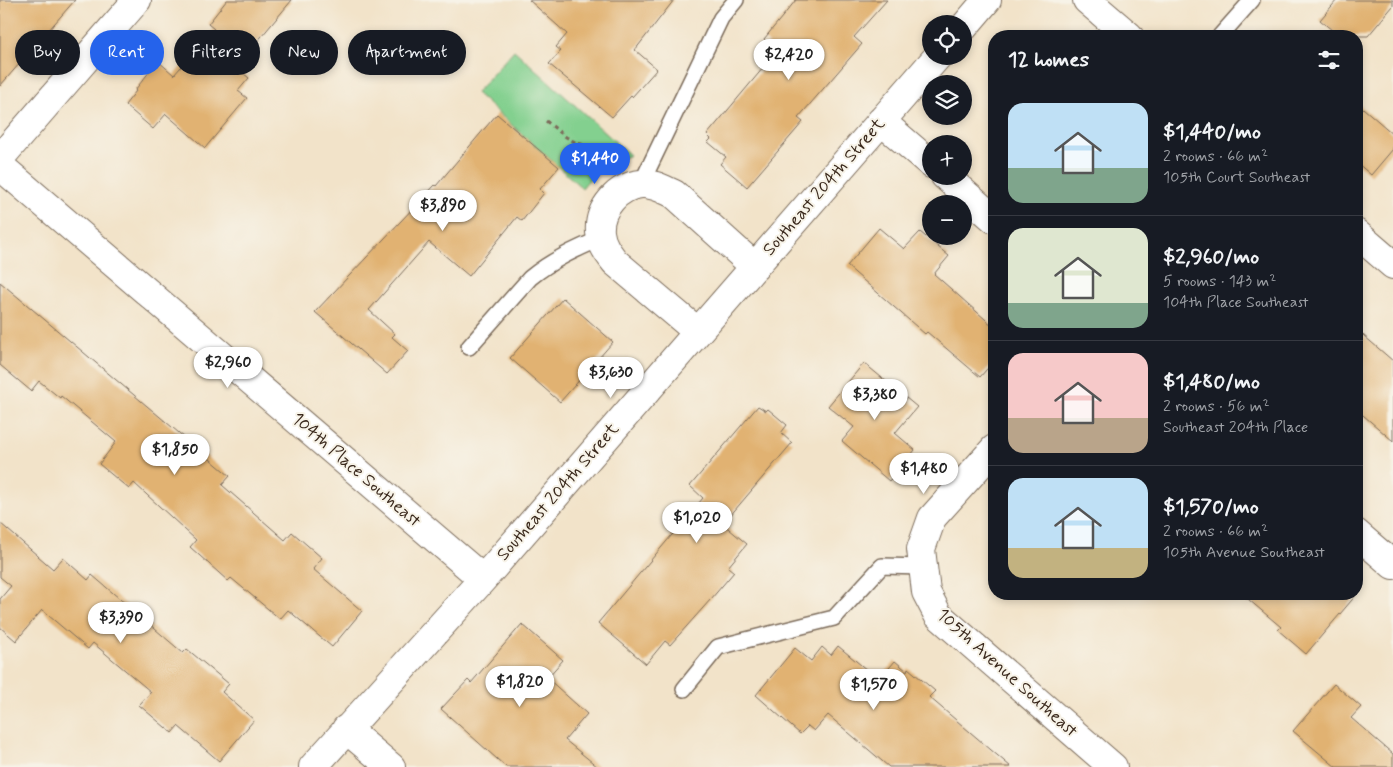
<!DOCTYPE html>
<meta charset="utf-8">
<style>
:root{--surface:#171b24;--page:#20242c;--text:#f1f3f6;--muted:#9ea1a6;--line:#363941;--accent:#2563eb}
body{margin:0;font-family:Mynerve,sans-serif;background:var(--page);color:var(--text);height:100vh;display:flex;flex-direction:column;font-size:19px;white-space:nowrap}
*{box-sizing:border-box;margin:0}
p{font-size:16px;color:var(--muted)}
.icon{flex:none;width:28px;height:28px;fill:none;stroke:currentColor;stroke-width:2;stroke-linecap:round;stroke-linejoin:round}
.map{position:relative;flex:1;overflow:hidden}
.details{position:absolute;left:988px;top:30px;width:375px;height:570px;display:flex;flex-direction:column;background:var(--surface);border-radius:20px;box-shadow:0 2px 8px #0003}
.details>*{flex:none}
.banner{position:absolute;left:15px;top:30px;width:475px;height:45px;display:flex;gap:10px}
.buttons{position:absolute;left:922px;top:15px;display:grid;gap:10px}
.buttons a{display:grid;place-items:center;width:50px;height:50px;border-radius:50%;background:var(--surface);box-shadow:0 2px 8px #0003;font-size:25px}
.price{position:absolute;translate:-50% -42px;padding:0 11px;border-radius:18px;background:#fff;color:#222;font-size:16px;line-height:32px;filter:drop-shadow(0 1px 2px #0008)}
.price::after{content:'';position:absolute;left:50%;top:30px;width:15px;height:11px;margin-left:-8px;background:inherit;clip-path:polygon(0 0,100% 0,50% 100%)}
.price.selected{background:var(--accent);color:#fff}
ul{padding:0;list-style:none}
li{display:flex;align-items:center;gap:15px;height:125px;padding:0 20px}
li+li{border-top:1px solid var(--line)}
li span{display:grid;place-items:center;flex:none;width:140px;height:100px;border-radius:15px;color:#555}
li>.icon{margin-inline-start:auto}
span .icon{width:60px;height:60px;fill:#fffc;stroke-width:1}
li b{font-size:21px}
h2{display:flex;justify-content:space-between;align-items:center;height:60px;padding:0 20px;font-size:21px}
.chip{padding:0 18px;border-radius:22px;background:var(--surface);box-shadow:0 2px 8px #0003;font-size:18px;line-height:45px}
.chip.selected{background:var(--accent);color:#fff}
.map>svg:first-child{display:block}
.green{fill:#83d08f;stroke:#5f7d56}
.building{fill:#e1b272}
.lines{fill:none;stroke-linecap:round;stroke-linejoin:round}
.lane-casing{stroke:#7b6b5a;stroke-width:18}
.street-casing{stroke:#7b6b5a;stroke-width:30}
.path{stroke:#7b6b5a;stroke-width:3;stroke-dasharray:4 4;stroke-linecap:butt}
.lane{stroke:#fff;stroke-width:15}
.street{stroke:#fff;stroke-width:28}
.labels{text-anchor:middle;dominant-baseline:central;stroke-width:4;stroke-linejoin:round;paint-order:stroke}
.street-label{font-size:18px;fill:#3b2a1e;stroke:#f7f3e8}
</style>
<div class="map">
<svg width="1393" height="767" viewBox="0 0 1393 767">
<rect width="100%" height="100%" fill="#f7f3e8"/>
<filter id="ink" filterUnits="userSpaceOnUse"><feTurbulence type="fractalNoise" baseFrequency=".02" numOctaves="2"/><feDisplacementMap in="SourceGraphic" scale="10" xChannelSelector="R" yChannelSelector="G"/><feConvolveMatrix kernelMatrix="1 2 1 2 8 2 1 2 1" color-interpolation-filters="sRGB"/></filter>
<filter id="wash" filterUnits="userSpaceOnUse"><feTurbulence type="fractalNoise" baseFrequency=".0096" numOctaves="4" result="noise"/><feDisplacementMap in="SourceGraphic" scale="20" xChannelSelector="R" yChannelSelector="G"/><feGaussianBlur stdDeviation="1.12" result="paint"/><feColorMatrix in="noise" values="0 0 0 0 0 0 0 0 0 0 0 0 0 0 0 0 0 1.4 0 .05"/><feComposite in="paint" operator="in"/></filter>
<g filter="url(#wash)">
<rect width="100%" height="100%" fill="#f2e3c9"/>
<path class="green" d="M514 50 630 155C606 165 599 167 582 188L476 93Z"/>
<g id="blocks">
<path class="building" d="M0 0H75L0 86Z
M227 0H292L236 67 249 78 238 91 247 98 205 148 166 114 153 129 125 105 136 91 135 90 158 61 174 75 214 29 208 24Z
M529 0H674L635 50 657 69 632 97 631 96 612 117 549 64 561 51 556 47 567 34Z
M796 0H887L854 37 862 44 798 118 803 122 747 187 720 164 726 157 708 142 711 139 707 135 774 55 766 48 769 44 764 39Z
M1337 0H1393V6L1368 36H1339L1320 20Z
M1356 102 1393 134V149L1371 175 1356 162Z
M497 114 559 167 540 189 544 193 522 221 517 217 469 276 429 242 369 310 395 334 392 337 408 351 387 374 315 312 435 185 436 186Z
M879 228 904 249 920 232 949 256 934 274 994 327V361L980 377 927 332 925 334 847 266Z
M0 282 230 476 222 485 285 540 292 532 322 558 313 569 362 611 332 647 288 610 280 619 231 578 228 581 190 547 196 540 134 483 129 489 99 464 116 442 61 396 60 398 39 381 31 391 0 365Z
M563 298 613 342 560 402 510 358Z
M1356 329 1393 361V441L1356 409Z
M864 363 917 407 895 433 915 450 889 481 842 441 854 427 828 406Z
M758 406 766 411 768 409 787 425 781 433 792 443 723 524 747 544 728 567 734 572 711 599 670 645 665 641 646 664 598 623 703 498 690 486Z
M0 523 53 569 63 558 88 580 92 575 183 653 187 649 229 684 222 692 254 720 219 761 178 726 172 733 139 705 151 692 93 643 88 649 42 610 16 641 0 627V599L11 586 0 577Z
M1242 594H1357L1306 654 1278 630 1281 627Z
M522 624 563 660 547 678 587 714 565 740 598 767H506L441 709 468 680 471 683Z
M838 646 879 680 895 661 907 671 908 668 935 691 929 697 1011 767H889L828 715 814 731 808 726 800 734 756 695 795 648 811 661 822 647 831 655Z
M1334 684 1361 707 1351 718 1393 754V767H1336L1293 731Z"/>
</g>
</g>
<g filter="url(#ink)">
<use href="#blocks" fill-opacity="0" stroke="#7b6b5a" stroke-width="1"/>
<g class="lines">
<defs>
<path id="lane" d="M1220 36 1252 0
M641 184 721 18 736 0
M469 347 530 278C552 260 576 249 602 238
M684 689 718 647 834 618 882 566 923 567"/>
<path id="street" d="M1087 0 1129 36
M964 27 987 0
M881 121 931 164
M0 158 137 0
M0 166 483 579
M945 176 994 219
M1356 233 1393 265
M698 332 615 262C608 253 601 244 600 232 598 209 618 186 641 184 653 183 663 189 674 194L755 267
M994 449 932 518 921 549 926 592 938 615 1113 767
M1356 533 1393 565
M346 729 391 767
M313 767 483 579 938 56"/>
</defs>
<use href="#lane" class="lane-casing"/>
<use href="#street" class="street-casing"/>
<path class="path" d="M546 121 566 137 577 143 619 154 620 157"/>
<use href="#lane" class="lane"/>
<use href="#street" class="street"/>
</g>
</g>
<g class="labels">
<g class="street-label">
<text transform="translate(824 187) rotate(-49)">Southeast 204th Street</text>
<text transform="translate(356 470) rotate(41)">104th Place Southeast</text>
<text transform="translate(558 492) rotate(-49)">Southeast 204th Street</text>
<text transform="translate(1007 673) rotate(42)">105th Avenue Southeast</text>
</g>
</g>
</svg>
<div class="buttons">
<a><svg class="icon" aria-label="locate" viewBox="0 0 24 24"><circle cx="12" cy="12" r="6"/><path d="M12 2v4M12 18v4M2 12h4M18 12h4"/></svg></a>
<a><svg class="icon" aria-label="layers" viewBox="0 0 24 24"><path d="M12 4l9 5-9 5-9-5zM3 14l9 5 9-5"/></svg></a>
<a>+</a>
<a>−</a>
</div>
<b class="price" style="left:789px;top:81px">$2,420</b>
<b class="price selected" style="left:595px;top:185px">$1,440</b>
<b class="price" style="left:443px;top:232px">$3,890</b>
<b class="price" style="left:228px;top:389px">$2,960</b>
<b class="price" style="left:611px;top:399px">$3,630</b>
<b class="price" style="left:875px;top:421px">$3,380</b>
<b class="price" style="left:175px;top:476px">$1,850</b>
<b class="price" style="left:924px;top:495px">$1,480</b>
<b class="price" style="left:697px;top:544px">$1,020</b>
<b class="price" style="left:121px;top:644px">$3,390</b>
<b class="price" style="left:520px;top:708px">$1,820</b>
<b class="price" style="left:874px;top:711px">$1,570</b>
<div class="banner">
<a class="chip">Buy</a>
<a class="chip selected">Rent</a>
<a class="chip">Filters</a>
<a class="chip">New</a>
<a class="chip">Apartment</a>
</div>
<section class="details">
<h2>12 homes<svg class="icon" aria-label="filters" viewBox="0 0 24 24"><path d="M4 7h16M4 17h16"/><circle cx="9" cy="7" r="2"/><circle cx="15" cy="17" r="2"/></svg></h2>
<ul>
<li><span style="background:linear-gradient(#bfe0f5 65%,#7fa58c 0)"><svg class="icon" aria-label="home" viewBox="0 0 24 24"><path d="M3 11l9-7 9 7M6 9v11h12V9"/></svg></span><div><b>$1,440/mo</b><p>2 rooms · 66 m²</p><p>105th Court Southeast</p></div></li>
<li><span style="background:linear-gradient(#dfe7d0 75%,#7fa58c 0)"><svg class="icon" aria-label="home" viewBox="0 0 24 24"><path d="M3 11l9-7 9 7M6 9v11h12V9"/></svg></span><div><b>$2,960/mo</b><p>5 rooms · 143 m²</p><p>104th Place Southeast</p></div></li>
<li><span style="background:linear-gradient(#f6c9c9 65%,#b9a48a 0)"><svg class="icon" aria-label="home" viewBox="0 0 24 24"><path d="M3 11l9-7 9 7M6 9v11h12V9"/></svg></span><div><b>$1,480/mo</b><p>2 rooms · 56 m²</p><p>Southeast 204th Place</p></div></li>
<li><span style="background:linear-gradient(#bfe0f5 70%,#c2b280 0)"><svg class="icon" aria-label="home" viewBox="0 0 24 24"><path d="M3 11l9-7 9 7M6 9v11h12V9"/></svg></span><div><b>$1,570/mo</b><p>2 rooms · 66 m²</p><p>105th Avenue Southeast</p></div></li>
</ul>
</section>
</div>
